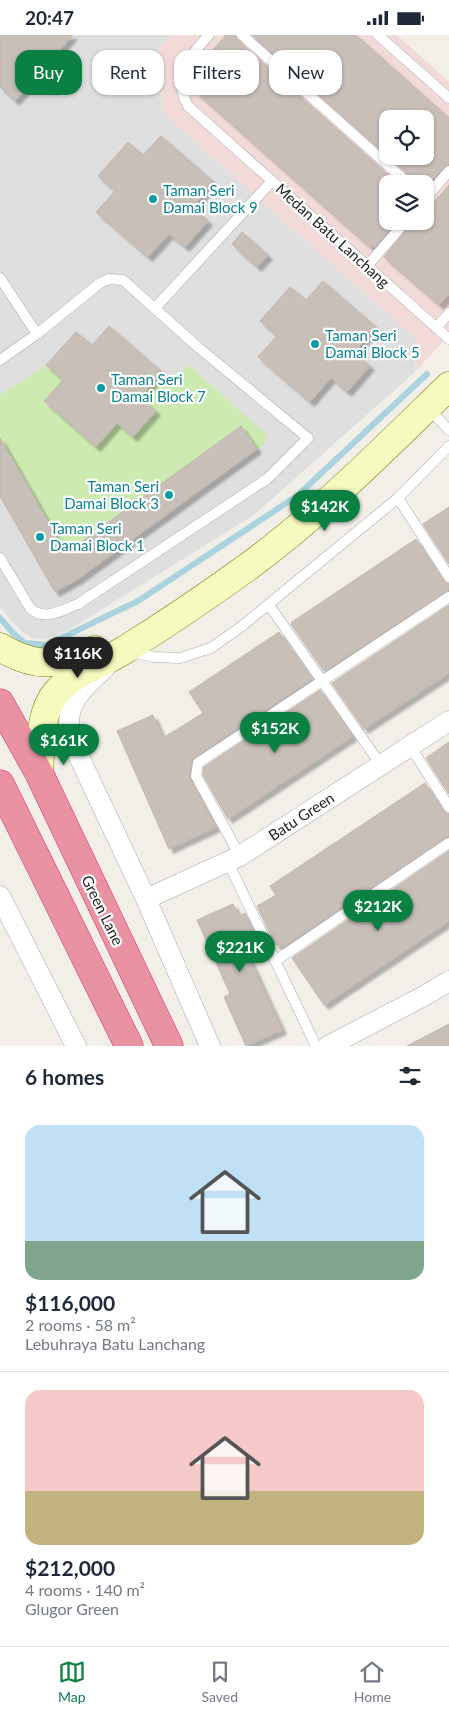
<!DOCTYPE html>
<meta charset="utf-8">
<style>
:root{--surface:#fff;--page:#f2f2f3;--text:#1f2937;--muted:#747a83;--line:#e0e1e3;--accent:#0b8043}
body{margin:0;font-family:Lato,sans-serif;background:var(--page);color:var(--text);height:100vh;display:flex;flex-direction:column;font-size:19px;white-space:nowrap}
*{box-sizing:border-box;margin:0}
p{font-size:16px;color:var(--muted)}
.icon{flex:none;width:28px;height:28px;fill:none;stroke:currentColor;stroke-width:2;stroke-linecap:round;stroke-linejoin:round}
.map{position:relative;height:1011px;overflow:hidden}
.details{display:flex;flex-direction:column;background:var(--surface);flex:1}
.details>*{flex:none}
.banner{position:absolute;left:15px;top:15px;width:420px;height:45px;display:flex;gap:10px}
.tools{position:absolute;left:379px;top:75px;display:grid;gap:10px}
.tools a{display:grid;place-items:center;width:55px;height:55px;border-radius:10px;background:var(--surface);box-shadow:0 1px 4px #0004;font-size:25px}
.price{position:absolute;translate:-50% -42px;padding:0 11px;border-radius:18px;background:var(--accent);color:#fff;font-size:16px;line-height:32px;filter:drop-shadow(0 1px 2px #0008)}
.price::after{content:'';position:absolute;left:50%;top:30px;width:15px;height:11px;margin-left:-8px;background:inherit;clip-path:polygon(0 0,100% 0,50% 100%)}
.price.on{background:#222;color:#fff}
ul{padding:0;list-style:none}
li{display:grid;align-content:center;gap:10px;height:265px;padding:0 25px}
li+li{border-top:1px solid var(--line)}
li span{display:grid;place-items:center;height:155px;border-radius:15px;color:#555}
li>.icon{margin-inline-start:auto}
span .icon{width:90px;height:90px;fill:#fffc;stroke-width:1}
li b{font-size:21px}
h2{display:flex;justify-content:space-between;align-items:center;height:60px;padding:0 25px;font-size:21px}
.chip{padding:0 18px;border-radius:15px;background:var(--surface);box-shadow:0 1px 4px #0004;font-size:18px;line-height:45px}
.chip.on{background:var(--accent);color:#fff}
.status{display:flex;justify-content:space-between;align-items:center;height:35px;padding:0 25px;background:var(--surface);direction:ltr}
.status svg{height:14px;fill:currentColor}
.menu{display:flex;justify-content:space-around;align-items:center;height:70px;border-top:1px solid var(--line);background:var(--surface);font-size:14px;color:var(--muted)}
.menu a{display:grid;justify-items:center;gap:2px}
.menu .on{color:var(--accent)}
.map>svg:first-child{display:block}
.residential{fill:#e0dfdf}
.commercial{fill:#f2dad9;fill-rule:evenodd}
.grass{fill:#cdebb0}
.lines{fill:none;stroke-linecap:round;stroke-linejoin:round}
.stream{stroke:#aad3df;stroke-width:6}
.building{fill:#c7bfb8;stroke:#c4b6ab;filter:url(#shadow)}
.lane-casing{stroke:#a9a9a9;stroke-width:11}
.street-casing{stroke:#a9a9a9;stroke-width:21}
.secondary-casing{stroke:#707d05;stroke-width:29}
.highway-casing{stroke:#dc2a67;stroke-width:29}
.lane{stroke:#fff;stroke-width:10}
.street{stroke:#fff;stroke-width:20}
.secondary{stroke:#f7fabf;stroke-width:28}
.highway{stroke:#e892a2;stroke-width:28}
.culture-dot{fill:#0f9aa8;stroke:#fff;stroke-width:2}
.labels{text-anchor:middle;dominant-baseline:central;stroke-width:4.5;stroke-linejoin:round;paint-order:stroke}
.culture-label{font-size:15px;fill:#0d838f;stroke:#fff;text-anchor:start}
.street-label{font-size:15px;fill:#222;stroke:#fff}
</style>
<div class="status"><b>20:47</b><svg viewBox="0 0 49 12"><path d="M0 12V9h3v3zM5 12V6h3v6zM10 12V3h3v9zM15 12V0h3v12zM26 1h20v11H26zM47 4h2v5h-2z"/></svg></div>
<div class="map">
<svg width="449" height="1011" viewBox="0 0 449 1011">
<defs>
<filter id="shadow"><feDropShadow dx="4.5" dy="4.5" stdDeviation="1" flood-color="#0004"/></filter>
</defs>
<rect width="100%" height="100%" fill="#f2efe9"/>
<path class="residential" d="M0 0H172L158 15 163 78 417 305 415 337 254 480 67 596 45 604 31 603 21 596 0 573Z"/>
<path class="commercial" d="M172 0H397L449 47V300L415 337 417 305 163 78 158 15ZM388 84H425V121H388ZM388 149H425V186H388Z"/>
<path class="grass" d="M46 330 63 345 44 367 96 411 117 388 133 402 156 376 140 362 162 337 172 347 189 330 267 400 264 410 257 414 240 391 81 507 97 530 80 542 0 403V360Z"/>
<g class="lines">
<path class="stream" d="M0 583 13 598 25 608 47 610 138 566 297 461 427 339"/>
</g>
<path class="building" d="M0 0H73L59 16 75 30 52 56 36 42 15 66 0 52Z
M226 0H235L237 5 398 149H388V186H397L374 213 372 211 370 212 197 58V33Z
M252 0H356L449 83V129L444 132 429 149H416L414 144 388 121H425V84H388V121Z
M161 101 214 147 192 172 208 186 185 212 169 199 148 222 96 177 115 156 98 141 128 107 143 120Z
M449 150V260L439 270 384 222 413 186H425V177Z
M242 197 268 220 257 232 232 209Z
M323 246 376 292 354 317 370 331 347 357 331 343 310 367 258 322 277 301 260 286 290 252 306 265Z
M109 291 162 337 140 362 156 376 133 402 117 388 96 412 44 366 63 345 46 330 76 297 92 310Z
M241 391 257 414 78 544 55 557 0 461V403L66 518Z
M449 472V529L423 489Z
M416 504 443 546 449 549V555L324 636 291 589 292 587Z
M449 570V638L364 694 332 648Z
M279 597 312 644 192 724 190 744 216 792 169 814 117 696 153 680 163 703 203 678 189 657Z
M320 655 353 701 228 784 203 740 204 732Z
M449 707V759L426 723Z
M425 748 443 776 449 779V801L284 911 275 909 257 871 276 860 270 851Z
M449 816V886L324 970 292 923Z
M233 869 239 881 245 878 259 907H250L255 917 248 921 282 995 246 1011 224 962 230 959 197 885Z
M449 989V1011H407Z"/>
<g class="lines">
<defs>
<path id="lane" d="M209 0C190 21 172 41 188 71L449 304
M242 0 409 149
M378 0 449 63
M425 164 449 136
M368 230 406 186
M0 243 37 299
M155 273 272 146
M436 293 449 278
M0 325 37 299 100 248 109 244 123 245 199 313 308 403 267 444 78 569C62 575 45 587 30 573L0 523
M428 373 449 395
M398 463 449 542
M269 570 381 730
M131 617 154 622 180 623 211 613 242 591 398 463 449 411
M410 711 449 772
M240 821 196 741 198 728 449 562
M228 827 316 1011
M275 926 449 808"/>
<path id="street" d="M106 632C81 655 61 670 72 707L146 864 210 1011
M0 861 76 1011
M146 864 240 821 449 686
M328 1011 424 961 449 946"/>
<path id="secondary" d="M0 612C38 635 56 629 95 615
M39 738C41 713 39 678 56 658 74 636 103 629 126 614 168 588 209 560 249 531 321 478 385 413 449 351"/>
<path id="highway" d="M0 668 39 738 169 1011
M0 749 129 1011"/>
</defs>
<use href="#lane" class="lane-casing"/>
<use href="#street" class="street-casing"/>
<use href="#secondary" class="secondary-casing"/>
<use href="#highway" class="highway-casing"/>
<use href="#lane" class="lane"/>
<use href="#street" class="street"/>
<use href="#secondary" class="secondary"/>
<use href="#highway" class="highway"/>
</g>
<g class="culture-dot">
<circle cx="153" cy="164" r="5"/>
<circle cx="315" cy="309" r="5"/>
<circle cx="101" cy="353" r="5"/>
<circle cx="169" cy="460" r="5"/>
<circle cx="40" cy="502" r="5"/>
</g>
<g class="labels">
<g class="culture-label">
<text x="163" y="155">Taman Seri<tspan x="163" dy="17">Damai Block 9</tspan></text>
<text x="325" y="300">Taman Seri<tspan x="325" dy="17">Damai Block 5</tspan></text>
<text x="111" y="344">Taman Seri<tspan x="111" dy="17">Damai Block 7</tspan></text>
<text x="159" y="451" text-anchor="end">Taman Seri<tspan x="159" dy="17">Damai Block 3</tspan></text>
<text x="50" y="493">Taman Seri<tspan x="50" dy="17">Damai Block 1</tspan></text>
</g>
<g class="street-label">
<text transform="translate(333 200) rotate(42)">Medan Batu Lanchang</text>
<text transform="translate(301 781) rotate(-33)">Batu Green</text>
<text transform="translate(103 875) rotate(64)">Green Lane</text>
</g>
</g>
</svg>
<div class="tools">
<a><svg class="icon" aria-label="locate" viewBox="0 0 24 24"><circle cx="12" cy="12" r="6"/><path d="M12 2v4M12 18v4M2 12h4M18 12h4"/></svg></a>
<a><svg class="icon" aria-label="layers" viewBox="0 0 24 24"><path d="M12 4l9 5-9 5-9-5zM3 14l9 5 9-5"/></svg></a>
</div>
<b class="price" style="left:325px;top:497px">$142K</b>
<b class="price on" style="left:78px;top:644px">$116K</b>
<b class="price" style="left:275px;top:719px">$152K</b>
<b class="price" style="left:64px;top:731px">$161K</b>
<b class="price" style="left:378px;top:897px">$212K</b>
<b class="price" style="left:240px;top:938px">$221K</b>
<div class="banner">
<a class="chip on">Buy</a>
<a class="chip">Rent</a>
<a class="chip">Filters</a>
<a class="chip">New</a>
</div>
</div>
<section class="details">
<h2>6 homes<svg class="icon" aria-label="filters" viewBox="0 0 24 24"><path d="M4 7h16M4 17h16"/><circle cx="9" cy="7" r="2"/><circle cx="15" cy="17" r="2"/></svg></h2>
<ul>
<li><span style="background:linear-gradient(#bfe0f5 75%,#7fa58c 0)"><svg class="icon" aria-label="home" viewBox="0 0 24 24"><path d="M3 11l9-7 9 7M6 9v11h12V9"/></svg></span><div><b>$116,000</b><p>2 rooms · 58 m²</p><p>Lebuhraya Batu Lanchang</p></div></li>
<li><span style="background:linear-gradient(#f6c9c9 65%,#c2b280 0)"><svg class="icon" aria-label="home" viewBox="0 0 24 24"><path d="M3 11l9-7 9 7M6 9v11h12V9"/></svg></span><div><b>$212,000</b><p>4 rooms · 140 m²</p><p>Glugor Green</p></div></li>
</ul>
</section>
<nav class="menu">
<a class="on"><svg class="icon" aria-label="map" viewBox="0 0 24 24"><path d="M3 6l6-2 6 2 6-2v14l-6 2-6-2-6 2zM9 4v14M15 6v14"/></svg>Map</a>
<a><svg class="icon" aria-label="saved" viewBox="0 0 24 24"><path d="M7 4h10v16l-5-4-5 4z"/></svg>Saved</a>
<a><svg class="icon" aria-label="home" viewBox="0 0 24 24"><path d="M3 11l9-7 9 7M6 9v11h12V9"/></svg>Home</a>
</nav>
